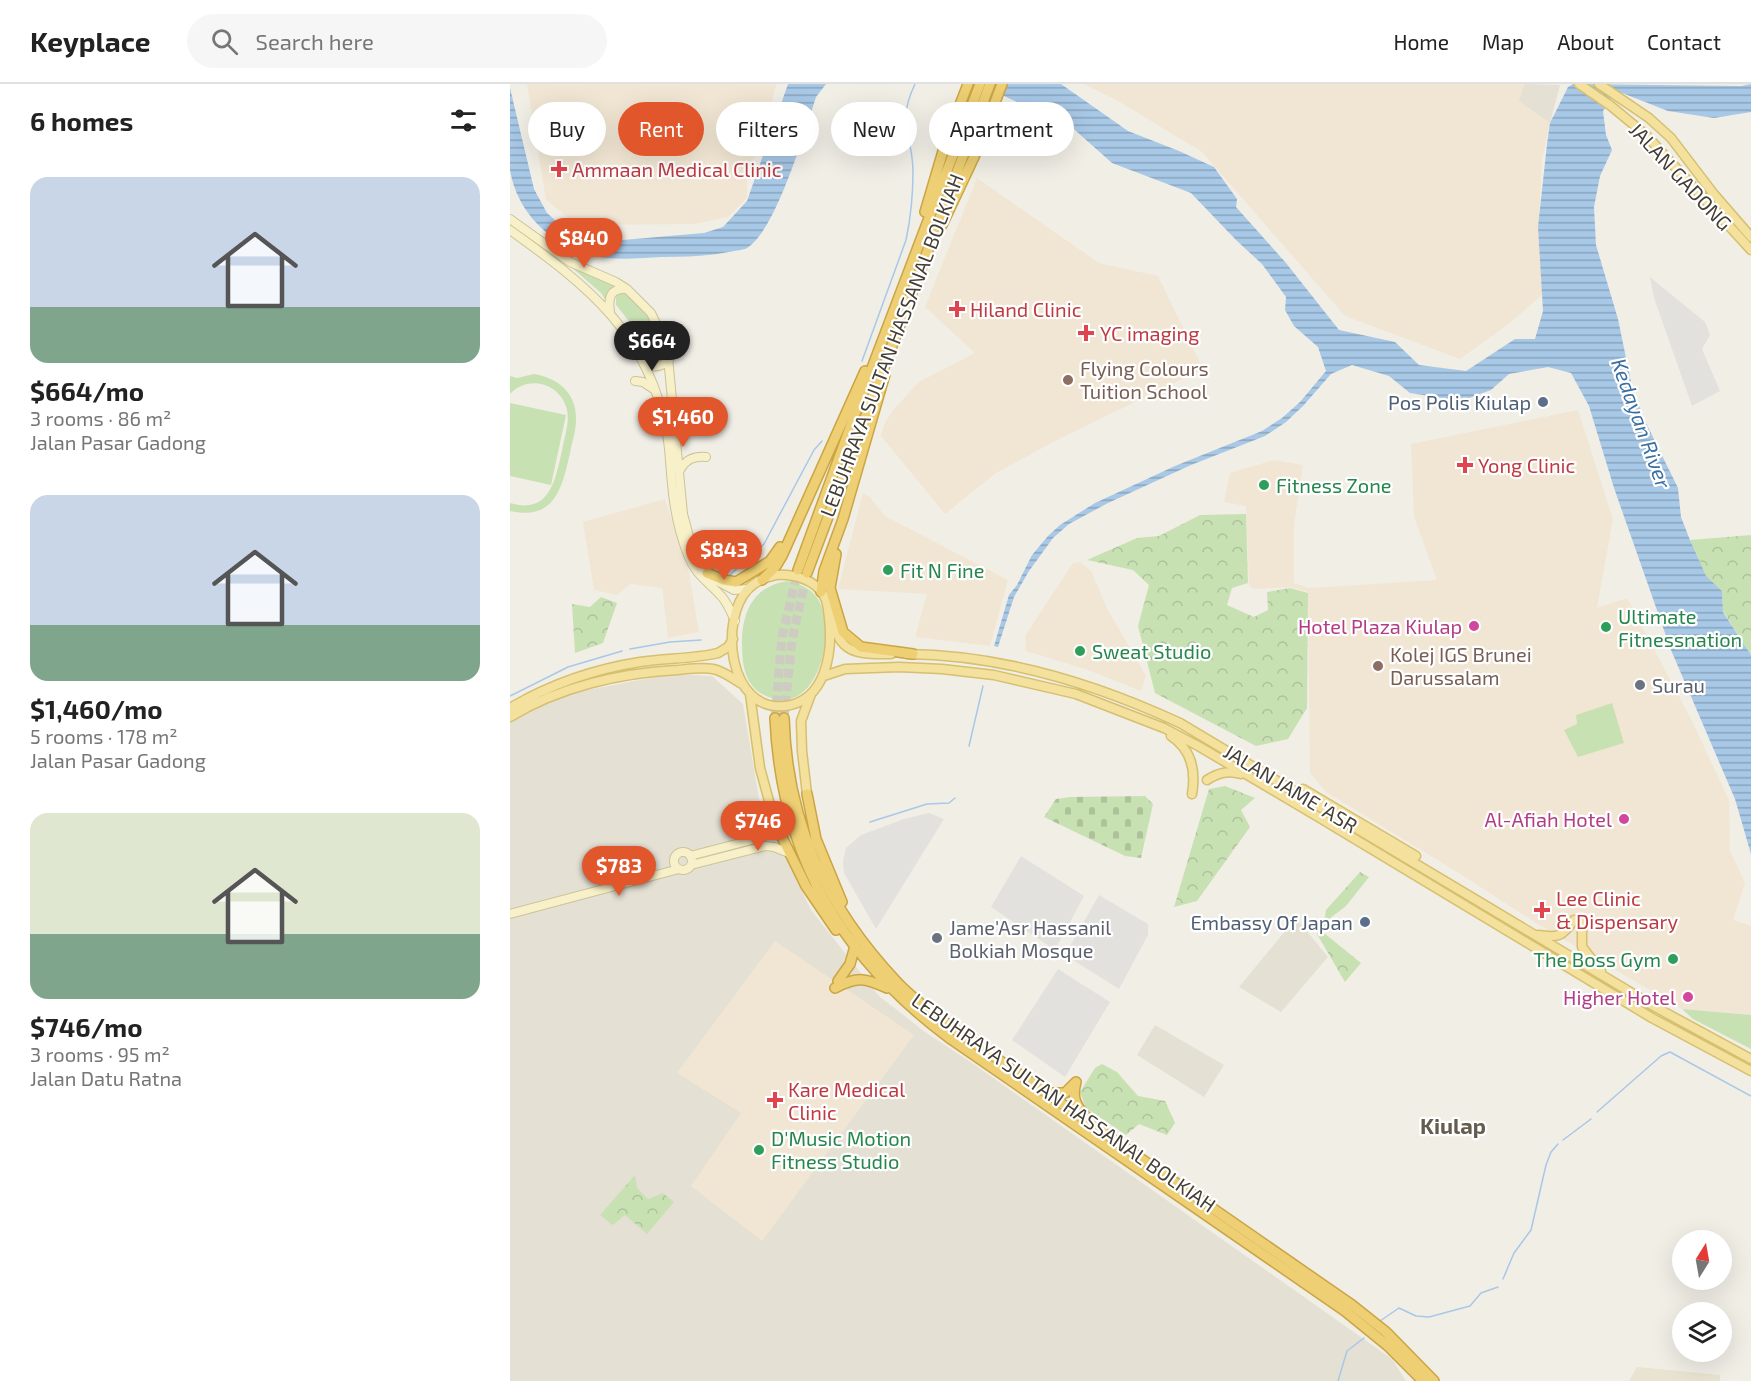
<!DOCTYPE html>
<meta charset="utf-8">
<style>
:root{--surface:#fff;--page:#f6f6f6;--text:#222;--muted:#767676;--line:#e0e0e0;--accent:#e2562c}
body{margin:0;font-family:"Exo 2",sans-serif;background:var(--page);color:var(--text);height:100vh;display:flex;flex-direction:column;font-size:22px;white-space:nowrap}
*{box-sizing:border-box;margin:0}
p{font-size:20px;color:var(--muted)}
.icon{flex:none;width:33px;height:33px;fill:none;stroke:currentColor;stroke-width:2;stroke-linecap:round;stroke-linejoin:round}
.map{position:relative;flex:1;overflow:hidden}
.drawer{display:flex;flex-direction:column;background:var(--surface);width:510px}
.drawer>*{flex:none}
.banner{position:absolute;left:18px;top:18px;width:570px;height:54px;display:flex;gap:12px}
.needle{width:39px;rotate:11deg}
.tools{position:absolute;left:1162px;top:1146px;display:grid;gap:12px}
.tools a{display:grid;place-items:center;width:60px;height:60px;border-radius:50%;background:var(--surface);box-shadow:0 6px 24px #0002;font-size:30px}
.price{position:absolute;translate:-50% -51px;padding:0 14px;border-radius:21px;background:var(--accent);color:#fff;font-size:20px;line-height:39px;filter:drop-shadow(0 2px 3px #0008)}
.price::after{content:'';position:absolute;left:50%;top:36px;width:18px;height:14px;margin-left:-9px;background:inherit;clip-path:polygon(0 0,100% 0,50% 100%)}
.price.selected{background:#222;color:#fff}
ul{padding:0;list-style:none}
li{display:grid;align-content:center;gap:12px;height:318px;padding:0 30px}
li span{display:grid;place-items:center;height:186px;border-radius:18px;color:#555}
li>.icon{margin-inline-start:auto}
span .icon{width:108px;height:108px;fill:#fffc;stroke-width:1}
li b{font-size:26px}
h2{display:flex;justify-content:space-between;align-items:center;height:72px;padding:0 30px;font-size:26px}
.tag{padding:0 21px;border-radius:27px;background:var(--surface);box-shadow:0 6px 24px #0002;font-size:21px;line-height:54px}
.tag.selected{background:var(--accent);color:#fff}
header{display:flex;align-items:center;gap:36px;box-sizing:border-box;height:84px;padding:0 30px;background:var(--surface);border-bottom:2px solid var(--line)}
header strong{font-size:28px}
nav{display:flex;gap:33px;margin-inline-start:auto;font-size:21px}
.search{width:420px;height:54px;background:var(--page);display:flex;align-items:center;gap:15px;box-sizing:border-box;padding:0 21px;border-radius:33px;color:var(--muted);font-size:22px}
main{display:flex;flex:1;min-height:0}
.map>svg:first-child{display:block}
.residential{fill:#e4e0d4}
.commercial{fill:#f1e6d3}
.education{fill:#e8e4d1}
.grass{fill:#c8e1b3}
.forest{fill:url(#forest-crowns)}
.cemetery{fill:url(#cemetery-stones)}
.parking{fill:#e2e1dd}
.water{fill:url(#water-rules)}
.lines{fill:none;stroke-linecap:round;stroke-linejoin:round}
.stream{stroke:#a8c8e7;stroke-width:1.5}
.highway-tunnel{stroke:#cecbc3;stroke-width:9;stroke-dasharray:9 4.5;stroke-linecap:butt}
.secondary-casing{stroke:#ccc39a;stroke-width:10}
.primary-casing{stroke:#d6bf6f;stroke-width:11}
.highway-casing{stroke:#cba545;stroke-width:12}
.secondary{stroke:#f8f0c8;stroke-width:8}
.primary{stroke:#f3e19d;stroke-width:8}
.highway{stroke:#eecf74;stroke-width:9}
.health-dot{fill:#e0444e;stroke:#fff;stroke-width:2}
.education-dot{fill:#8d6e63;stroke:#fff;stroke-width:2}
.service-dot{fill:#5c6f8a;stroke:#fff;stroke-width:2}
.leisure-dot{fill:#2e9e5b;stroke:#fff;stroke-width:2}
.hotel-dot{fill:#d1479c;stroke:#fff;stroke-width:2}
.worship-dot{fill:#6b7280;stroke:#fff;stroke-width:2}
.labels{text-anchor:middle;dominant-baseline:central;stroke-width:4.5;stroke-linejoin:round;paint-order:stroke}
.health-label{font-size:20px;fill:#be3a42;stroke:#fff;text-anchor:start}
.street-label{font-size:20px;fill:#433f36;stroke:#fff}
.education-label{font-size:20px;fill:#785e54;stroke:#fff;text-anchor:start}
.service-label{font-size:20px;fill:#4e5e75;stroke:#fff;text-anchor:end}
.leisure-label{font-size:20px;fill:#27864d;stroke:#fff;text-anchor:start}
.hotel-label{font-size:20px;fill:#b23c85;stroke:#fff;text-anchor:end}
.worship-label{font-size:20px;fill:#5b616d;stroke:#fff;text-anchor:start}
.water-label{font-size:21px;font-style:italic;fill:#3b6fa2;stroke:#fff}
.quarter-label{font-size:22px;font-weight:bold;fill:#645d4e;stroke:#fff}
</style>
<header>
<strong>Keyplace</strong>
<div class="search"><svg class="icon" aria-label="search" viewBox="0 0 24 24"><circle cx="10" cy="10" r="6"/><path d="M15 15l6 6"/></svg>Search here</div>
<nav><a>Home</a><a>Map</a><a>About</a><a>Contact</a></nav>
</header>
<main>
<section class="drawer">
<h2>6 homes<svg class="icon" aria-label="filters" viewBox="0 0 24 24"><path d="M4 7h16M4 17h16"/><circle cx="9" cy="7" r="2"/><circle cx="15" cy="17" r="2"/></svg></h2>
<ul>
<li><span style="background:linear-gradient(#c9d6e8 70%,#7fa58c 0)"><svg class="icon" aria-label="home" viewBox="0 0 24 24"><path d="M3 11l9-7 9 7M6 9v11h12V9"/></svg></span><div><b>$664/mo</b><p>3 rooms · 86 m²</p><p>Jalan Pasar Gadong</p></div></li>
<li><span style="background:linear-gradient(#c9d6e8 70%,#7fa58c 0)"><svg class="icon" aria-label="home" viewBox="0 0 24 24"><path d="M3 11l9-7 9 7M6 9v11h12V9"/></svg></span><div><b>$1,460/mo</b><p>5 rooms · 178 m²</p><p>Jalan Pasar Gadong</p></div></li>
<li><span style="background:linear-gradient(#dfe7d0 65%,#7fa58c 0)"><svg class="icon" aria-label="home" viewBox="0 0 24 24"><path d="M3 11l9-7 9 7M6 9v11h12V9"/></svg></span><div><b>$746/mo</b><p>3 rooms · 95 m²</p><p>Jalan Datu Ratna</p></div></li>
</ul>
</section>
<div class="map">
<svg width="1241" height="1297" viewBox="0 0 1241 1297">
<defs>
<pattern id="forest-crowns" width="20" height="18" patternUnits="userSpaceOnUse" patternTransform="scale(1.5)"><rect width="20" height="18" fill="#c8e1b3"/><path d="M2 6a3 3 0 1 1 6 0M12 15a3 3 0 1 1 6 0" fill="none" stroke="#adc29b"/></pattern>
<pattern id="cemetery-stones" width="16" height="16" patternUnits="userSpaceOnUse" patternTransform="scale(1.5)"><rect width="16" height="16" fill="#c8e1b3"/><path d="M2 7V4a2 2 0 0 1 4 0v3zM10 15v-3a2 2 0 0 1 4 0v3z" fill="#adc29b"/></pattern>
<pattern id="water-rules" width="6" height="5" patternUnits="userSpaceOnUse" patternTransform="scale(1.5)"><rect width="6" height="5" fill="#a8c8e7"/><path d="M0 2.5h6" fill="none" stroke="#8aa4bc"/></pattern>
</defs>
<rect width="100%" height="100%" fill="#f1eee6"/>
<path class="residential" d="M1014 0 1050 1 1040 39 1008 17Z
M161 590 202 592 233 620 250 721 301 826 369 912 415 948 462 979 882 1275 896 1297H0V637L41 613Z
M786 834 818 873 771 928 729 903Z
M645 941 714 981 694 1013 627 971Z"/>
<path class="commercial" d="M17 0H266L255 48 237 91V114L218 133 184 140 68 141 36 116Z
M574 0H1014L1009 17 1040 39 1032 75 1029 135 1032 211 1000 239 950 275 835 232 692 68 608 17Z
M467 94 589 179 648 192 693 285 549 355 486 389 435 430 371 352 374 341 383 326 409 298 465 269 415 223Z
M1068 326 1103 435 1087 524 1117 514 1182 637 1219 716 1220 767 1235 799 1223 836 1241 842V931L1172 925 1029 841 952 791 816 708 800 689 798 508 781 503 746 505 741 504 739 500 736 422 714 418 720 389 764 376 793 381 784 441V499L799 504 927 496 904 433 901 360Z
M353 409 360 413 375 432 498 496 480 562 405 553 417 510 328 505Z
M155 415 179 488 189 548 158 554 152 504 120 500 107 511 84 506 73 438Z
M570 478 581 487 598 526 636 592 631 607 578 586 516 567 515 552 563 479Z
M265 857 404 951 252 1157 181 1102 231 1029 167 989Z"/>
<path class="education" d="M1127 1283 1210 1291V1297H1119Z"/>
<path class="grass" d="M60 181 109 201 100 207 96 217 91 209 60 182Z
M113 207C135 215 151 250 155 271L150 278H145L140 275 123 242 106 221V212Z
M24 290C48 294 67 309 66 336 66 347 62 358 60 369 52 404 45 437 0 427V419C40 431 45 396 52 367 54 353 60 339 57 326 51 299 18 290 0 310V292L7 294Z
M0 319 56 331 41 401 0 392Z
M278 497C290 500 301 504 308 515 328 546 308 638 254 611 241 605 235 592 233 578 229 541 235 503 278 497Z
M1102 619 1114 659 1068 673 1054 646 1067 640 1066 631Z
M1172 925 1241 931V965L1183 935Z"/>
<path class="forest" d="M736 430 738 499 722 504 717 521 744 533 758 526 757 508 780 504 798 509 797 624 778 655 746 662 645 609 628 542 639 501 623 486 577 476 627 454 649 452 690 431Z
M1241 451V571L1213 527 1212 507 1196 493 1180 456Z
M91 513 107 519 93 559 65 569 62 520 80 523Z
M715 702 745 714 731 726 740 743 687 817 664 823 699 705Z
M850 788 859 793 836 822 819 835 814 849 851 879 835 898 807 850 814 838 816 826Z
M592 980 607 988 628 1012 655 1017 665 1039 657 1051 629 1040 616 1051 576 1024 570 1008 585 984Z
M125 1091 127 1104 138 1115 153 1109 164 1118 137 1150 115 1131 103 1141 90 1131Z"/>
<path class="cemetery" d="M635 712 643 720 631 774 615 772 534 733 546 715 560 713Z"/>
<path class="parking" d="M233 50H239L244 59 237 73 226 69 227 60Z
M1140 193 1195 238 1200 251 1192 265 1210 307 1182 322 1144 214Z
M419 729 434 735 366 845 334 789 333 777 336 764 351 751 394 735Z
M511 772 574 812 545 866 481 823Z
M589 811 638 840V851L609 905 555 871Z
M548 885 600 918 555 993 502 956Z"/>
<path class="water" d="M278 0H316L306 13C295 46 266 147 237 164 234 166 228 166 224 167 200 172 176 173 152 173 129 174 102 177 79 171 39 159 7 128 0 86 0 62 0 29 0 4L24 105 37 129 53 143 70 150 113 156 194 149 213 143 237 117Z
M462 0H551L618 47 669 67 704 83 727 115 726 123 776 179 829 246 885 258 909 281 956 287 1005 255H1025L1033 227 1028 143 1037 60 1040 39 1058 3 1063 0 1231 2 1241 0V28L1204 34 1158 27 1107 7 1093 27 1096 51 1102 66 1090 92 1084 123 1086 161 1108 235 1122 303 1135 337 1168 404 1171 433 1180 456 1196 492 1212 507 1213 528 1241 571V770L1225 715 1161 566 1104 404 1079 322 1061 289 1038 283 999 290 981 306 951 317 900 309 879 292 842 281 821 290 793 322 776 338 755 352 681 381 598 419 559 440 543 454 519 487 504 513 488 563 484 562 499 511 507 501 522 471 538 452 550 441 585 419 665 382 752 347 772 334 790 318 816 287 808 263 784 242 775 226 776 213 752 180 726 156 681 109 602 79 557 39 546 36 492 11Z"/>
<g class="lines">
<path class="stream" d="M352 277 396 156C401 133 403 109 403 86 402 49 386 40 405 0
M220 491 254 460 304 366 312 357
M120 565 160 558 191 556
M0 612 58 583 112 567
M459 662 473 602
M360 738 417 720 439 719 445 714
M1087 1028 1151 972 1160 968 1241 1012
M1053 1056 1081 1035
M993 1195 1004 1169 1021 1146 1036 1081 1041 1068 1048 1060
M870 1237 889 1224 906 1232 919 1233 960 1222 971 1209 988 1203
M828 1297 837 1267 854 1254"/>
<path class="highway-tunnel" d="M265 634 272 553 288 486
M274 634 282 556 297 489"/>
<defs>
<path id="secondary" d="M0 135 60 178 106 198 117 205 141 229 157 263 173 430 183 467 193 484 207 497 224 506 238 505
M0 146C78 202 139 249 157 350 160 366 160 383 162 400 164 424 169 448 178 471 186 492 198 497 212 513 218 520 221 528 225 537
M100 228C98 214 100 204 116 205
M134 279C143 284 151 284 159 276
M125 297 133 298 145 306
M170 386C176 375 184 372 196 373
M164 777a9 9 0 1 1 18 0a9 9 0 1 1-18 0Z
M180 772 253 753 265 739
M181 781 255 762 264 763 279 769
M0 830 169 785"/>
<path id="primary" d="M1069 0 1101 22 1136 51 1241 166
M1089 0 1139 34 1161 54 1203 109 1241 153
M266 491C284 490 305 495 314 512 318 518 318 527 319 534 323 568 316 617 275 622 218 628 209 536 238 505 246 497 256 493 266 491Z
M314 511C321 517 321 524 322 532 328 571 348 570 381 570
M397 570C492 571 584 599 670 639L1147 924 1241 975
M314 592 335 585 389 583 432 585 484 591 566 610 654 644 690 663 810 734 1142 934 1241 987
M240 610 250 684 265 739
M0 624C39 601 85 585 130 578 156 574 183 575 208 569L218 563 223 555
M0 633C49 603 110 589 167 586 179 585 192 583 203 585 214 587 223 595 232 600
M661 652C682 666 686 687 682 710
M697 696C708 689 718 686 731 690
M793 705 906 772
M297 710 292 667 291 637 301 610
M1072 839V863L1091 887
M1028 851C1048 854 1052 853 1064 836"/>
<path id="highway" d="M415 128 436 57 458 0
M432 141 464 73 492 0
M326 470 320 504 333 548 351 563 403 570
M288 486 357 297 470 0
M197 489 214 496 226 498 260 477 270 463
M297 489 480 0
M252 496 266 482 272 472 355 287
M311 508 314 487 333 435 375 290
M265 634C271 770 330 872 438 953L835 1227 878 1262 913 1297
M274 634C277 738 316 823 387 898 404 916 425 931 444 945L842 1221 876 1248 924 1297
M297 710 306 755 332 818
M265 739 296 802 326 846
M328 897 340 880 345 862
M325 904C347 892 355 894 377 904
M566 998C562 1012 565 1021 575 1031
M538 1009H555L565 999"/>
</defs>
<use href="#secondary" class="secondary-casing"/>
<use href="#primary" class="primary-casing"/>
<use href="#highway" class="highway-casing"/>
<use href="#secondary" class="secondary"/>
<use href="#primary" class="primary"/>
<use href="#highway" class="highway"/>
</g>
<g class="health-dot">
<path d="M46 76h6v6h6v6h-6v6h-6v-6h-6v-6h6z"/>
<path d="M444 216h6v6h6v6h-6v6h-6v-6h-6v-6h6z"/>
<path d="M573 240h6v6h6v6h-6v6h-6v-6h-6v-6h6z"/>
<path d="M952 372h6v6h6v6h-6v6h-6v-6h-6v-6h6z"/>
<path d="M1029 817h6v6h6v6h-6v6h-6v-6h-6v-6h6z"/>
<path d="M262 1007h6v6h6v6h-6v6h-6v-6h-6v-6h6z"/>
</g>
<g class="education-dot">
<circle cx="558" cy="296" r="6"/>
<circle cx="868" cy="582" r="6"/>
</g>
<g class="service-dot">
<circle cx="1033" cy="318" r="6"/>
<circle cx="855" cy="838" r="6"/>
</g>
<g class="leisure-dot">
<circle cx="754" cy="401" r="6"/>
<circle cx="378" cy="486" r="6"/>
<circle cx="1096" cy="543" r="6"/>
<circle cx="570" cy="567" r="6"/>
<circle cx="1163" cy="875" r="6"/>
<circle cx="249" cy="1066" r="6"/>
</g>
<g class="hotel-dot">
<circle cx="964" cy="542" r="6"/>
<circle cx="1114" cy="735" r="6"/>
<circle cx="1178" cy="913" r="6"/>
</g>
<g class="worship-dot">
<circle cx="1130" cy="601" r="6"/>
<circle cx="427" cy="854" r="6"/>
</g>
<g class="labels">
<g class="health-label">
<text x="62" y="85">Ammaan Medical Clinic</text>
<text x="460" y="225">Hiland Clinic</text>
<text x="590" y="249">YC imaging</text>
<text x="968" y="381">Yong Clinic</text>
<text x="1046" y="814">Lee Clinic<tspan x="1046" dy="23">&amp; Dispensary</tspan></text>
<text x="278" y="1005">Kare Medical<tspan x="278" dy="23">Clinic</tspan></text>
</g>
<g class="street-label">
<text transform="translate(1171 92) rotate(47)">JALAN GADONG</text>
<text transform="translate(381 261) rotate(-69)">LEBUHRAYA SULTAN HASSANAL BOLKIAH</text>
<text transform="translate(781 704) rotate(31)">JALAN JAME 'ASR</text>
<text transform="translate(554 1018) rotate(35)">LEBUHRAYA SULTAN HASSANAL BOLKIAH</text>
</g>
<g class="education-label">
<text x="570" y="284">Flying Colours<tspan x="570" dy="23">Tuition School</tspan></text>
<text x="880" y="570">Kolej IGS Brunei<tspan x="880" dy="23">Darussalam</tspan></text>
</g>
<g class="service-label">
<text x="1021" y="318">Pos Polis Kiulap</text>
<text x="843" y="838">Embassy Of Japan</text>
</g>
<g class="leisure-label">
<text x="766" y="401">Fitness Zone</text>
<text x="390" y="486">Fit N Fine</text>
<text x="1108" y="532">Ultimate<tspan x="1108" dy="23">Fitnessnation</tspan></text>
<text x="582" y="567">Sweat Studio</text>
<text x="1151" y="875" text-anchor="end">The Boss Gym</text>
<text x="261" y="1054">D'Music Motion<tspan x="261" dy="23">Fitness Studio</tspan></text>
</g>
<g class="hotel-label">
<text x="952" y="542">Hotel Plaza Kiulap</text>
<text x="1102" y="735">Al-Afiah Hotel</text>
<text x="1166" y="913">Higher Hotel</text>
</g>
<g class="worship-label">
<text x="1142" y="601">Surau</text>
<text x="439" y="843">Jame'Asr Hassanil<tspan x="439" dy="23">Bolkiah Mosque</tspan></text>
</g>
<g class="water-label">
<text transform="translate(1132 339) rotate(70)">Kedayan River</text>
</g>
<g class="quarter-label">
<text x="943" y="1041">Kiulap</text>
</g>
</g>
</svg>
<div class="tools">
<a><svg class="needle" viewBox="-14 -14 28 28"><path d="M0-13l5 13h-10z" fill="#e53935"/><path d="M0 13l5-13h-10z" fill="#767676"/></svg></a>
<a><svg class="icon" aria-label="layers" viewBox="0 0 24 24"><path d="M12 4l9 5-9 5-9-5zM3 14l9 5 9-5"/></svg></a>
</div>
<b class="price" style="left:74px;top:185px">$840</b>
<b class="price selected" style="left:142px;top:288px">$664</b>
<b class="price" style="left:173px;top:364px">$1,460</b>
<b class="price" style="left:214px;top:497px">$843</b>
<b class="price" style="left:248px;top:768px">$746</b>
<b class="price" style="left:109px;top:813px">$783</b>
<div class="banner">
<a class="tag">Buy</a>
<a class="tag selected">Rent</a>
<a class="tag">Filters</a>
<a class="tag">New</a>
<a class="tag">Apartment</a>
</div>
</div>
</main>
